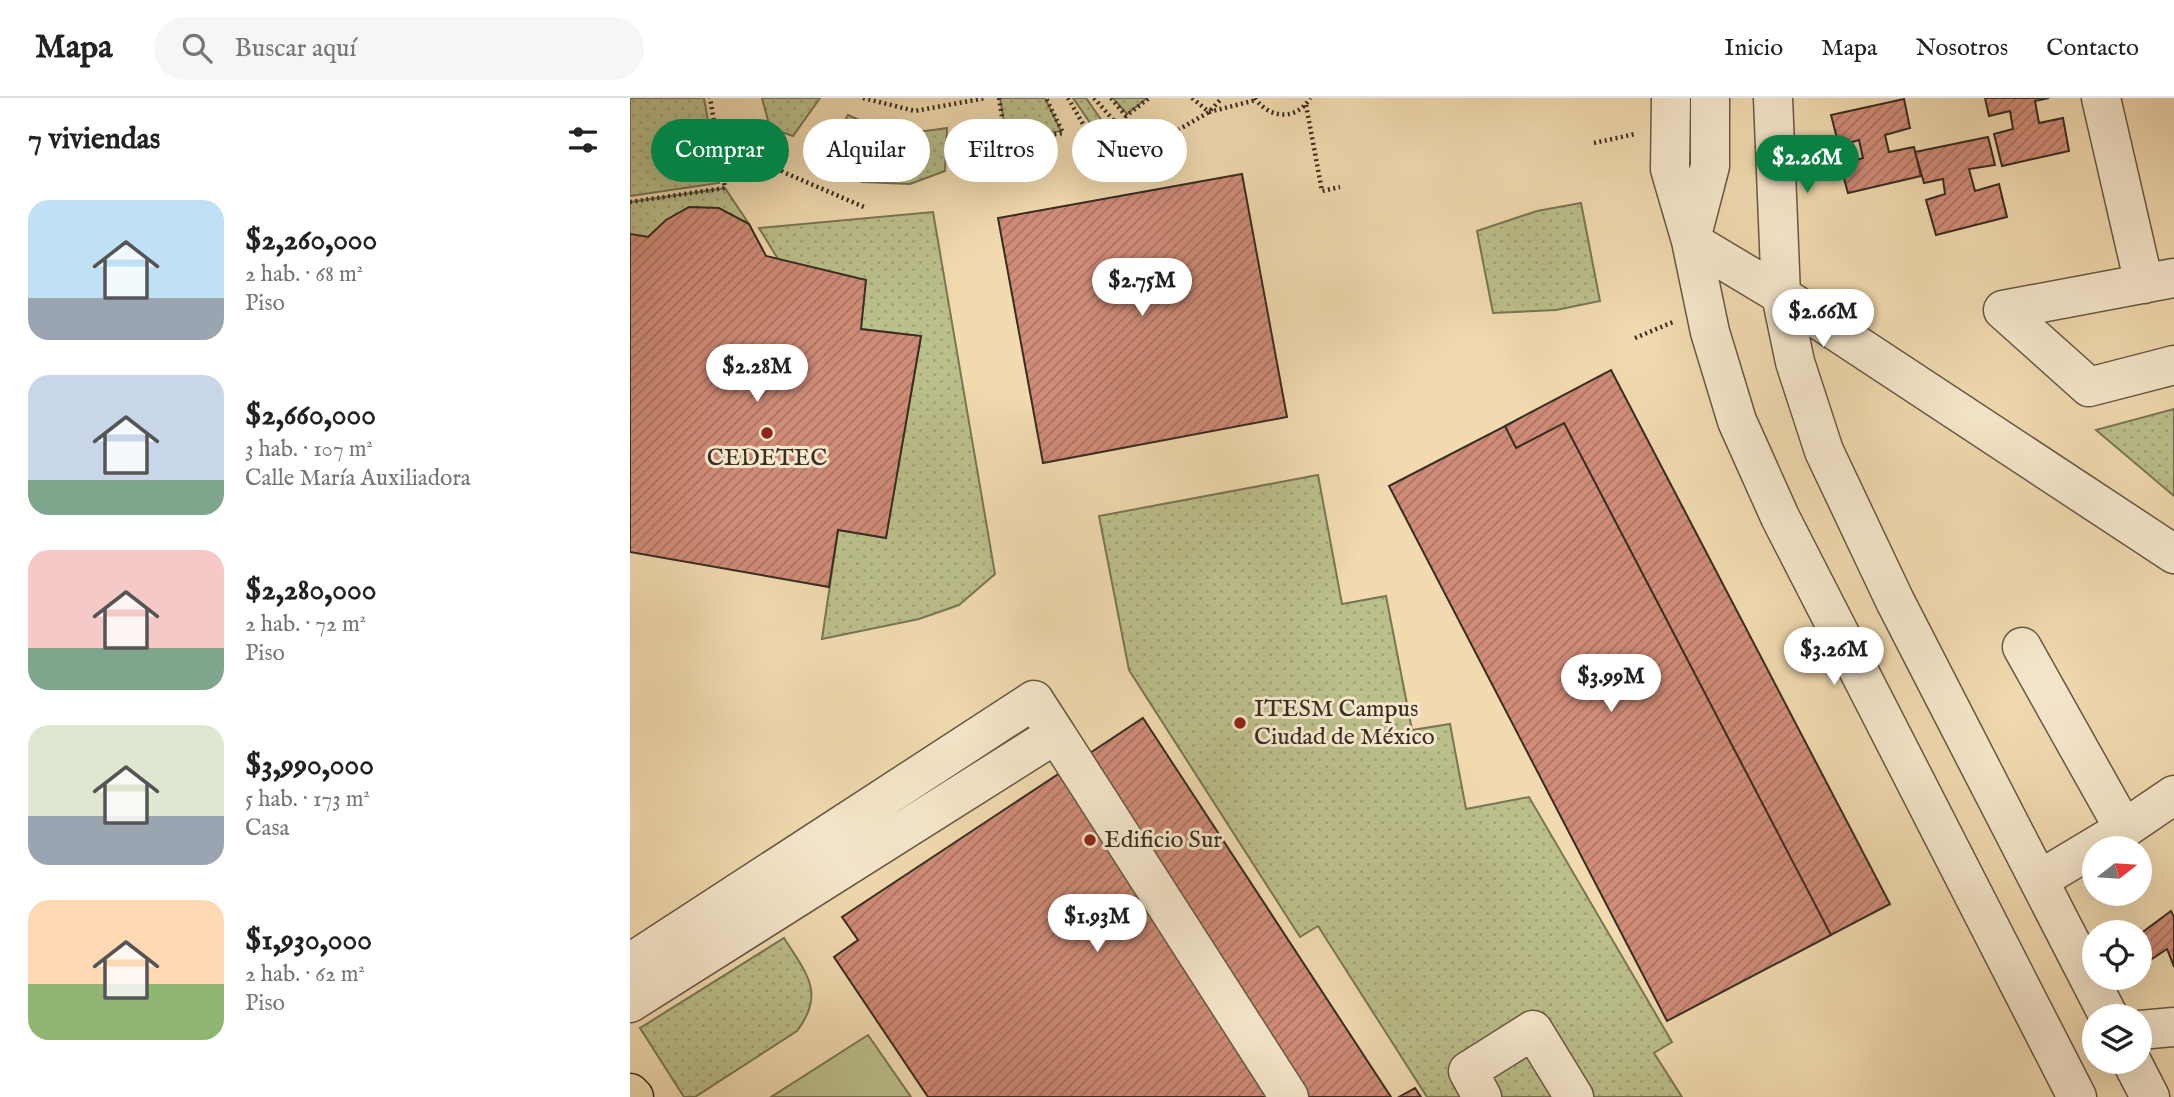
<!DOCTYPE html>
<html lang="es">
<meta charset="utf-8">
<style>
:root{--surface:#fff;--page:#f6f6f6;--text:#222;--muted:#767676;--line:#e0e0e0;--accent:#0b8043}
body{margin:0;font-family:"IM FELL English",serif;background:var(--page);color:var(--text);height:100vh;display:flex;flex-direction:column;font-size:26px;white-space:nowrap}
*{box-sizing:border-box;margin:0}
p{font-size:23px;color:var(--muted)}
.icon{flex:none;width:38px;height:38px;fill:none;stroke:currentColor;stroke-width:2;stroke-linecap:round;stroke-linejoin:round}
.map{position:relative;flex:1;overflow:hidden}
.side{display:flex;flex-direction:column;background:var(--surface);width:630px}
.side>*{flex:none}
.guide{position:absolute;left:21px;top:21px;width:665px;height:63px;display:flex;gap:14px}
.needle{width:46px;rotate:73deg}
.controls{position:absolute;left:1452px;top:738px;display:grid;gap:14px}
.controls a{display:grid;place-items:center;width:70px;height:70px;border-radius:50%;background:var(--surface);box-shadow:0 7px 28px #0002;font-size:35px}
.price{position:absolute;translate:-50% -60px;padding:0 16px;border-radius:24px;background:#fff;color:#222;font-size:23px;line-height:46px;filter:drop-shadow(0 2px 4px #0008)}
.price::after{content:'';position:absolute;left:50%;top:42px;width:21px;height:16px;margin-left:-10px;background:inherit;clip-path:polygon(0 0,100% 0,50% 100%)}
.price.on{background:var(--accent);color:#fff}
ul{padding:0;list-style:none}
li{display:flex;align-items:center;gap:21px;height:175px;padding:0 28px}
li span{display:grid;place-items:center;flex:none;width:196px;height:140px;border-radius:21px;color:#555}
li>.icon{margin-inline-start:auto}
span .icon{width:84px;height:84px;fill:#fffc;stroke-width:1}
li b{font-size:30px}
h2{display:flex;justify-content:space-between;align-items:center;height:84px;padding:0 28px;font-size:30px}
.chip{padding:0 24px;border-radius:32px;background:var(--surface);box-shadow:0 7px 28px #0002;font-size:24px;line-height:63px}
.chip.on{background:var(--accent);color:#fff}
header{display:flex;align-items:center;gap:42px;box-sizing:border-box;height:98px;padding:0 35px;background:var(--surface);border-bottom:2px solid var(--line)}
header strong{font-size:33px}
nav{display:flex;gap:38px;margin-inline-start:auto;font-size:24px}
.search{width:490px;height:63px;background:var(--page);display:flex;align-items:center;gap:18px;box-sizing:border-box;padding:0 24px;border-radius:38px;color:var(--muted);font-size:26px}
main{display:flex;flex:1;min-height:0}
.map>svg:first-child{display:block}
.grass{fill:#bbbf8b;stroke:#797656;stroke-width:2}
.park{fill:url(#park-dots);stroke:#797656;stroke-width:2}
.building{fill:url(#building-hatch);stroke:#372d21;stroke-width:2}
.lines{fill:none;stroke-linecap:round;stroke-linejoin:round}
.minor-casing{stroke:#665845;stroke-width:41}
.highway-casing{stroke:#372d21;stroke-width:41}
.path{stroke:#372d21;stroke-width:4.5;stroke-dasharray:2 3.5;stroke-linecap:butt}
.minor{stroke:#f6e7cc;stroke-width:38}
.highway{stroke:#f1dab0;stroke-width:38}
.poi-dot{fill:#8f2418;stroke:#f6e7cc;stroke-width:2.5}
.labels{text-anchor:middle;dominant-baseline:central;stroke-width:6;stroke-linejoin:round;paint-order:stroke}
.poi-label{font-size:24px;fill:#372d21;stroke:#f6e7cc;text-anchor:start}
</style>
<header>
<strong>Mapa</strong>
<div class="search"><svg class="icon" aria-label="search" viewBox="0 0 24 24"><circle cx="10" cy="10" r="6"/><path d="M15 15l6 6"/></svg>Buscar aquí</div>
<nav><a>Inicio</a><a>Mapa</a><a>Nosotros</a><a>Contacto</a></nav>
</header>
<main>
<section class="side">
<h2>7 viviendas<svg class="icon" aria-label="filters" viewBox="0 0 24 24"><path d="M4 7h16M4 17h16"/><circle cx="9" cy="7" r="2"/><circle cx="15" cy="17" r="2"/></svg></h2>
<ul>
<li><span style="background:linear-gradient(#bfe0f5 70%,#9aa5b1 0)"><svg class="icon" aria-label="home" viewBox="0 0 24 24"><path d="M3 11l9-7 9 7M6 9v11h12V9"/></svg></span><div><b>$2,260,000</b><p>2 hab. · 68 m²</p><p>Piso</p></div></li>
<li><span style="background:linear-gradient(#c9d6e8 75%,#7fa58c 0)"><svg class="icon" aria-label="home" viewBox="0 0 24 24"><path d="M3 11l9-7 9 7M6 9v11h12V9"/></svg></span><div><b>$2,660,000</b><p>3 hab. · 107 m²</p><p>Calle María Auxiliadora</p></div></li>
<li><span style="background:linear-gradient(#f6c9c9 70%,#7fa58c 0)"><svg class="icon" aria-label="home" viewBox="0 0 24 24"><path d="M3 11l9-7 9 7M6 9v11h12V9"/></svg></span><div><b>$2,280,000</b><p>2 hab. · 72 m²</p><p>Piso</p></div></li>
<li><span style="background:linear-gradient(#dfe7d0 65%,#9aa5b1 0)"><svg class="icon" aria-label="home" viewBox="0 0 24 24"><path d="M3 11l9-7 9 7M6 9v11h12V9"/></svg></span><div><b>$3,990,000</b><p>5 hab. · 173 m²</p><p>Casa</p></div></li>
<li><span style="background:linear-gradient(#ffd9b3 60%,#8fb573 0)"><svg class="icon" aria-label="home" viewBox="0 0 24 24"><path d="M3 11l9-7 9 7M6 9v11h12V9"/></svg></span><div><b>$1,930,000</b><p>2 hab. · 62 m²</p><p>Piso</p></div></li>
</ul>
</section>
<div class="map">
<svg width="1544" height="999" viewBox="0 0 1544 999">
<defs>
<pattern id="park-dots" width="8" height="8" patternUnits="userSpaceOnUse" patternTransform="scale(1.75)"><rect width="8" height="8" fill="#bbbf8b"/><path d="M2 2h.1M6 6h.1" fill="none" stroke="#a1a478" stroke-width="1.8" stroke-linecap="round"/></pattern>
<pattern id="building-hatch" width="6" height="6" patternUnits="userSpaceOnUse" patternTransform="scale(1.75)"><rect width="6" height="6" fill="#d08c78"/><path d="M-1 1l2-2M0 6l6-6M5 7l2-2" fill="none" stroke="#aa7362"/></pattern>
</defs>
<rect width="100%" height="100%" fill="#f1dab0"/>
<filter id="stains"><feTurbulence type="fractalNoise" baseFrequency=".00286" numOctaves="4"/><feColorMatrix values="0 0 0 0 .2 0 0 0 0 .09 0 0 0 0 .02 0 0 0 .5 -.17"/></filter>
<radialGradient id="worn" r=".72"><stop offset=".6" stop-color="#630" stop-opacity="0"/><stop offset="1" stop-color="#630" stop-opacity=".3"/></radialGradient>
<path class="grass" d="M238 937 281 999H141Z"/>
<path class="park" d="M0 0H74L89 85 0 98Z
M132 0H190L163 38 140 30Z
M370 0H415L431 33 377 42Z
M443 0H456L479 33 467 35Z
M483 0H517L497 16Z
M218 17C255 35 277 37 317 30L315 73 280 86 232 84 191 63Z
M95 90 119 126C72 102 57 102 18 139L0 136V104Z
M951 105 970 203 926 212 863 215 847 133 907 113Z
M303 114 365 476 329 507 289 521 192 541 208 432 256 439 291 238 231 231 148 161 129 130Z
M1544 311V398L1466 332Z
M688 377 712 506 756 498 782 632 820 626 836 711 899 699 1042 944 1024 955 1052 999H797L688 828 670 839 499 572 469 418Z
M154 840C176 875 196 895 167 933L65 999H54L10 930Z"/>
<path class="building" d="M1355 0H1419L1405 3 1409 25 1433 20 1439 53 1372 68 1364 36 1383 31 1380 13 1359 18Z
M1274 1 1280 30 1255 37 1259 54 1284 49 1291 78 1218 95 1210 66 1233 60 1229 42 1209 48 1201 17Z
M1358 39 1365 67 1339 71 1345 93 1369 86 1377 119 1306 137 1296 102 1315 96 1313 81 1294 85 1285 54Z
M612 76 657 319 413 365 368 120Z
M59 109 89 110 119 126 136 158 236 182 231 231 291 238 256 440 208 432 199 489 0 454V136L18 139 36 122Z
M981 272 1260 806 1201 837 934 325 886 350 875 328Z
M934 325 1201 837 1037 923 759 388 875 328 886 350Z
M513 620 761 999H298L204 859 228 842 212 819Z
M1541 813 1544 819V869L1537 851 1510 869V836Z
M785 990 791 999H769Z"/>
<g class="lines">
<defs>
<path id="minor" d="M1041 0 1040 71 1061 143 1080 234 1107 323 1150 419 1447 999
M1143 0 1151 197 1165 264 1194 353 1265 503 1479 919
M1471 0 1514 186
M1061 141 1080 68V0
M1061 143 1151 197 1544 456
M1373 212 1459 289 1544 267
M1373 212 1544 180
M1392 549 1494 731 1544 697
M1409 782 1494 731
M0 865 404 602 426 636
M0 905 426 636 659 999
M1510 932 1544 929
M1502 964 1520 999
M852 999 838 973 903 932 944 999"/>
<path id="highway" d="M0 995 4 999"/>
</defs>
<use href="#minor" class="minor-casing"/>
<use href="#highway" class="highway-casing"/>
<path class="path" d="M233 0 285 13 356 0
M369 0 376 44 433 35 416 0
M438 0 460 38
M464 0 494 34
M481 0 496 18 519 0
M562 0 579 14 626 2
M625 0C639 21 667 23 680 0
M676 7 692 93 710 89
M548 32 579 14 592 0
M87 40 106 37 153 74 234 109
M964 45 1005 36
M0 104 95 90 80 0
M1005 240 1043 224"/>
<use href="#minor" class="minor"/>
<use href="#highway" class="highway"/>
</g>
<g class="poi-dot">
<circle cx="137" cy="335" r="7"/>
<circle cx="610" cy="625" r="7"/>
<circle cx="460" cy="742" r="7"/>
</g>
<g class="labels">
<g class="poi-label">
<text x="137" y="360" text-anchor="middle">CEDETEC</text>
<text x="624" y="611">ITESM Campus<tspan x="624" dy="28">Ciudad de México</tspan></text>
<text x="474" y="742">Edificio Sur</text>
</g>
</g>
<rect width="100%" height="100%" filter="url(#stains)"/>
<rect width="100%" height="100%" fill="url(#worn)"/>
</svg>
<div class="controls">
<a><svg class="needle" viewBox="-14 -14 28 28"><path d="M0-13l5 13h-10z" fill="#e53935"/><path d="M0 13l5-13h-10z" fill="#767676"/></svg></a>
<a><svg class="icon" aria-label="locate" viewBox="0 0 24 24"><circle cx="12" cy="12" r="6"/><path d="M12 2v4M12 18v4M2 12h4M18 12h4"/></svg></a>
<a><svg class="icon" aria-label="layers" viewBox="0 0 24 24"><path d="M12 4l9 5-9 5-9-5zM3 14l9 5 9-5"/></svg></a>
</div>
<b class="price on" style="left:1177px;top:97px">$2.26M</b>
<b class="price" style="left:512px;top:220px">$2.75M</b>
<b class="price" style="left:1193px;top:251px">$2.66M</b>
<b class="price" style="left:127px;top:306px">$2.28M</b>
<b class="price" style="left:1204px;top:589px">$3.26M</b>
<b class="price" style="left:981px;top:616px">$3.99M</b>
<b class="price" style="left:467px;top:856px">$1.93M</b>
<div class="guide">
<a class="chip on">Comprar</a>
<a class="chip">Alquilar</a>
<a class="chip">Filtros</a>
<a class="chip">Nuevo</a>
</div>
</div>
</main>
